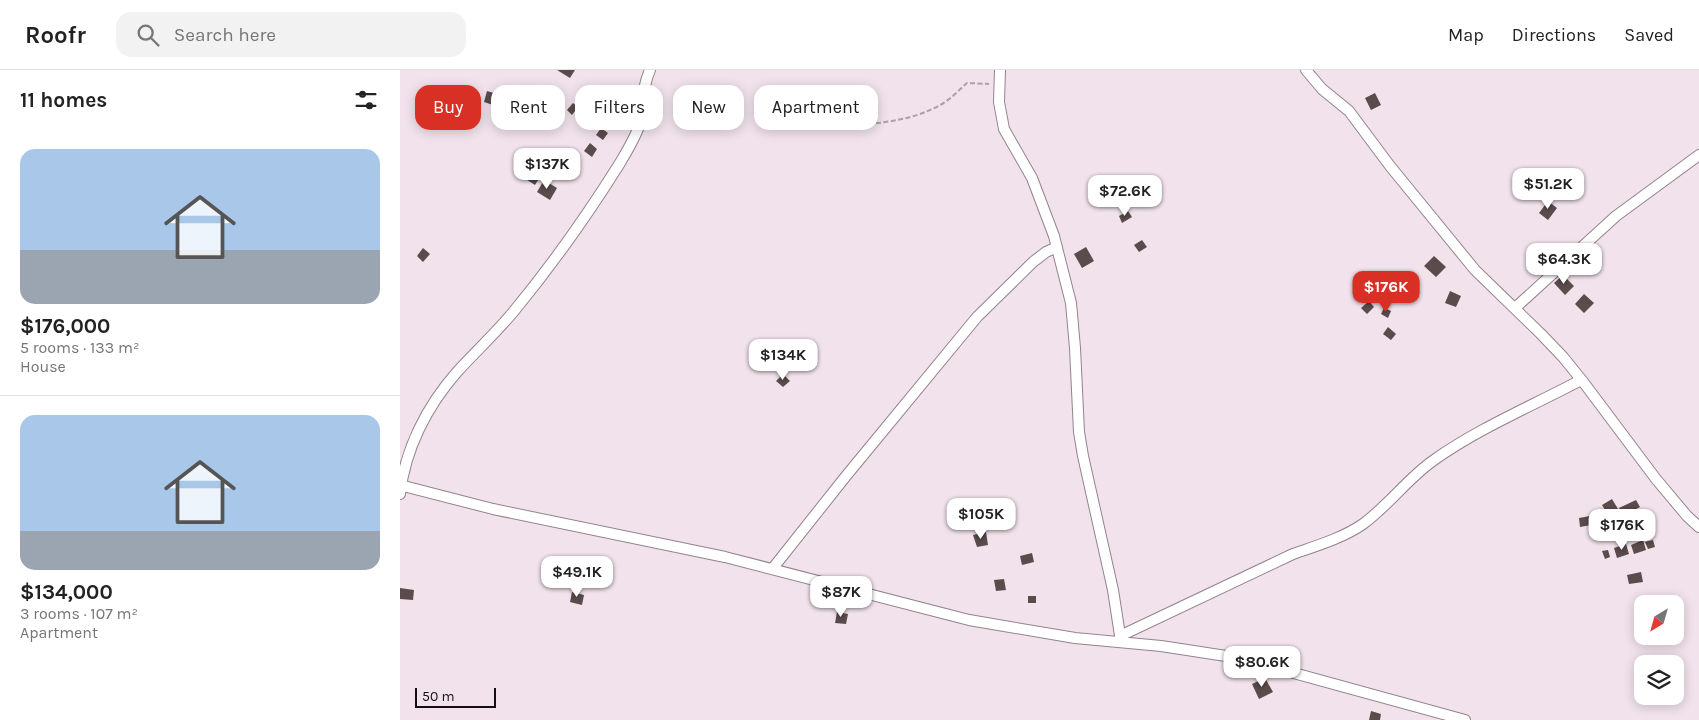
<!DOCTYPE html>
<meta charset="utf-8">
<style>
:root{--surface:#fff;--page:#f2f2f2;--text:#222;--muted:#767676;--line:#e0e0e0;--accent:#d93025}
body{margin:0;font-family:Karla,sans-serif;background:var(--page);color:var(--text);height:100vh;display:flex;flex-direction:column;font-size:19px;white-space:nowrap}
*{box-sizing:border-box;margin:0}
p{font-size:16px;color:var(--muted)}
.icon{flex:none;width:28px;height:28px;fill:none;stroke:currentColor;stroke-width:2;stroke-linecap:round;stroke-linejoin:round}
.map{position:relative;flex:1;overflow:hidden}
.side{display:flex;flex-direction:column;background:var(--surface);width:400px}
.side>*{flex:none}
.top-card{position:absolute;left:15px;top:15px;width:475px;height:45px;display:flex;gap:10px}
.needle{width:32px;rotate:217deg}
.tools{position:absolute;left:1234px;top:525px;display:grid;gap:10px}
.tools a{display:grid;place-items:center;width:50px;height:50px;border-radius:10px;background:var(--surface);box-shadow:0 2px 12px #0003;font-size:25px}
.scale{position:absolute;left:15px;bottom:12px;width:81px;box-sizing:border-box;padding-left:5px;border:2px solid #140f12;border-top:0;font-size:14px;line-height:18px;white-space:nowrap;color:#140f12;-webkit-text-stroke:4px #f1e2eb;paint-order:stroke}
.price{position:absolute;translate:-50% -42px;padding:0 11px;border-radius:10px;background:#fff;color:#222;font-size:16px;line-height:32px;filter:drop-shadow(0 1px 2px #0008)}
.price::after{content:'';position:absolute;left:50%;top:30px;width:15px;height:11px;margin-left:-8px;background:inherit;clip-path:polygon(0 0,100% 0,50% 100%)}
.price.current{background:var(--accent);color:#fff}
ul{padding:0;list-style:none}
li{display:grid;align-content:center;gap:10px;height:265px;padding:0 20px}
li+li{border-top:1px solid var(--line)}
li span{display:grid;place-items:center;height:155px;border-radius:15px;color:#555}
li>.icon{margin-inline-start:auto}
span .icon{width:90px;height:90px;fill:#fffc;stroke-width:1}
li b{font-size:21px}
h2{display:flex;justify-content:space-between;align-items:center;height:60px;padding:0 20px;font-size:21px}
.chip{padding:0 18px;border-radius:15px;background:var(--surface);box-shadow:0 2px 12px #0003;font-size:18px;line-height:45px}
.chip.current{background:var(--accent);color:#fff}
header{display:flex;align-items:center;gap:30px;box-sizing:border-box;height:70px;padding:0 25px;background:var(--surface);border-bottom:1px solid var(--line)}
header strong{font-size:24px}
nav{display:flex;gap:28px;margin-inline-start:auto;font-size:18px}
.search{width:350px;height:45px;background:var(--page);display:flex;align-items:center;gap:12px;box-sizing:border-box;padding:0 18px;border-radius:15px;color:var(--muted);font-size:19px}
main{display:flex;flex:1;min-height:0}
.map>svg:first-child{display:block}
.building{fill:#5b4b4c}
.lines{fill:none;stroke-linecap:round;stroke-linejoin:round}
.street-casing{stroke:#92848d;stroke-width:12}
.path{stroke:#aca0a7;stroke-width:2;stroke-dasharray:5 2.5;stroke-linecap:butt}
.street{stroke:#fff;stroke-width:10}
</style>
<header>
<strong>Roofr</strong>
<div class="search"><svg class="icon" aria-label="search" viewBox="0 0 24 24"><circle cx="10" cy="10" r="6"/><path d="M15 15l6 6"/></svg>Search here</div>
<nav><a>Map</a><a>Directions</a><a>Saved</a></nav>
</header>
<main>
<section class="side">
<h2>11 homes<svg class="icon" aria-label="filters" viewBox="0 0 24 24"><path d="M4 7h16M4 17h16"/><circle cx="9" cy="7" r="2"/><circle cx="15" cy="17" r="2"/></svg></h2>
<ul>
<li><span style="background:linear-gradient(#a9c7e8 65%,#9aa5b1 0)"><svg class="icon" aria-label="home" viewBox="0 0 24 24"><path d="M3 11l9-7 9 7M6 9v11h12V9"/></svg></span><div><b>$176,000</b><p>5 rooms · 133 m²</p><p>House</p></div></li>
<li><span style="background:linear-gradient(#a9c7e8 75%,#9aa5b1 0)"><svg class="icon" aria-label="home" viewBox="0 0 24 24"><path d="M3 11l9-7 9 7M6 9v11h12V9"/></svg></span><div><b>$134,000</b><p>3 rooms · 107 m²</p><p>Apartment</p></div></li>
</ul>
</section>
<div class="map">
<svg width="1299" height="650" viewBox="0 0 1299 650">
<rect width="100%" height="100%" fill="#f1e2eb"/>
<path class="building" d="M157 0H175L170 8Z
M87 21 97 24 93 35 84 32Z
M975 23 981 35 971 40 965 28Z
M217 27 224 33 218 40 211 35Z
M173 33 178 37 172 45 167 40Z
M443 36 451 43 442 53 434 46Z
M201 58 208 63 203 70 196 65Z
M190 73 197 79 192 87 184 81Z
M128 95 142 104 135 115 121 106Z
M144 110 157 118 150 130 137 122Z
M1148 131 1157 138 1148 150 1139 143Z
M728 141 732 147 722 153 719 146Z
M742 170 747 177 739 182 734 175Z
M686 177 694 191 682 198 674 184Z
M23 178 30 184 23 192 17 186Z
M1034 186 1046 197 1036 207 1024 196Z
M1163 205 1174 216 1165 225 1154 213Z
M1050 221 1061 226 1056 237 1045 233Z
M1184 224 1194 233 1184 243 1175 234Z
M969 231 974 237 967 244 961 238Z
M984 238 991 241 988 248 981 244Z
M988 257 996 264 991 270 983 264Z
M383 304 390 311 383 317 376 311Z
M1212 429 1218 439 1208 445 1202 435Z
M1236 430 1240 437 1223 446 1219 438Z
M1190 446 1191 455 1180 457 1179 448Z
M586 462 588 475 577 477 573 465Z
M1243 470 1246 480 1234 484 1231 475Z
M1253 470 1255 477 1248 479 1245 472Z
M1226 474 1229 484 1217 488 1214 478Z
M1208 480 1210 487 1205 489 1202 481Z
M632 483 634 492 622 495 620 486Z
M1241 502 1243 512 1229 514 1227 505Z
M604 509 606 520 596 521 594 510Z
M0 518 14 520 13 530 0 529Z
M172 522 184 525 182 535 170 532Z
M628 526H636V533H628Z
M437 542 448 544 446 554 435 553Z
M865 608 873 622 859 629 852 614Z
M971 641 981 644 980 650H969Z"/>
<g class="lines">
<defs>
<path id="street" d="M600 0 599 32 604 59 632 108 654 166 671 233 675 278 679 362 683 386 713 520 721 572
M906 0 922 19 949 41 990 96 1075 200 1141 264 1163 287 1184 313 1256 409 1287 446 1299 457
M1115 238 1216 146 1299 85
M0 415 93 439 325 487 569 550 675 568 761 576 839 588 1065 650
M0 424C5 379 27 336 57 302 75 282 96 263 114 241 152 195 188 144 220 93 227 81 235 68 239 56 243 37 242 17 250 0
M373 498 446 406 577 247 633 192 646 182 657 177
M720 566 893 484C916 476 943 468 963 454 989 435 1008 408 1034 390 1079 358 1132 336 1181 310"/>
</defs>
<use href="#street" class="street-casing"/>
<path class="path" d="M461 55C489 52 515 49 540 35 550 30 559 20 567 13L589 14"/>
<use href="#street" class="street"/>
</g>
</svg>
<div class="tools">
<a><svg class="needle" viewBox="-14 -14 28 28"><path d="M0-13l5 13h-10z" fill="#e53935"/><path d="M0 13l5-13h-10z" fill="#767676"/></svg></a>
<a><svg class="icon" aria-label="layers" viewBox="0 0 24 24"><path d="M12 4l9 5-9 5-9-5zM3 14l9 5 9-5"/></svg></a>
</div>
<div class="scale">50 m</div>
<b class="price" style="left:147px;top:120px">$137K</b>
<b class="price" style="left:1148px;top:140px">$51.2K</b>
<b class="price" style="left:725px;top:147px">$72.6K</b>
<b class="price" style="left:1164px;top:215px">$64.3K</b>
<b class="price current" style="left:986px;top:243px">$176K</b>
<b class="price" style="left:383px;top:311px">$134K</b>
<b class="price" style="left:581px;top:470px">$105K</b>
<b class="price" style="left:1222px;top:481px">$176K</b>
<b class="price" style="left:177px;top:528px">$49.1K</b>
<b class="price" style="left:441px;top:548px">$87K</b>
<b class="price" style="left:862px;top:618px">$80.6K</b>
<div class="top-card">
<a class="chip current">Buy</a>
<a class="chip">Rent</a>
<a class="chip">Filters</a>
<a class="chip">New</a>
<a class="chip">Apartment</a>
</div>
</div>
</main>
